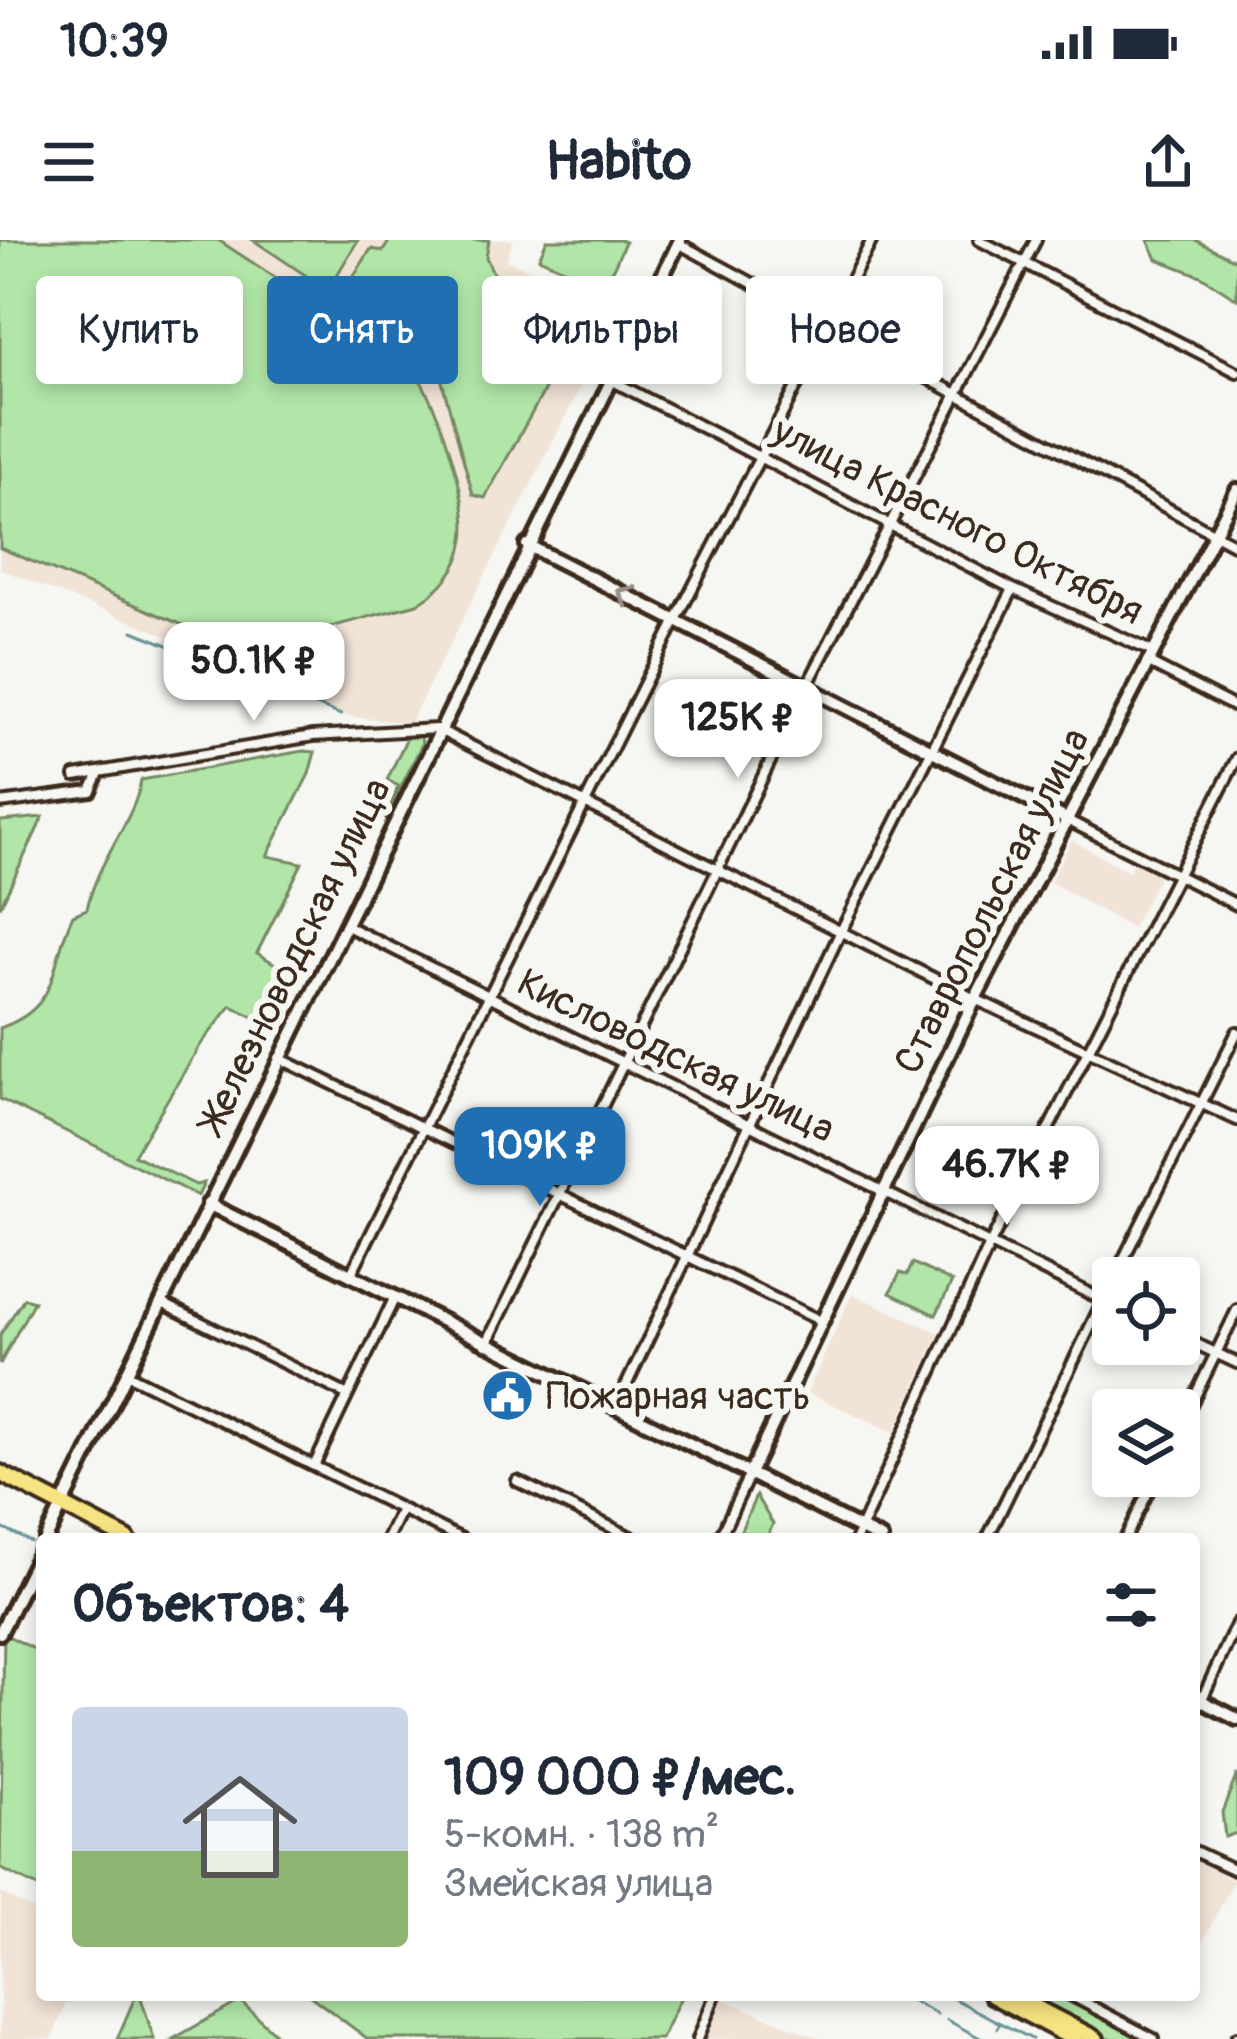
<!DOCTYPE html>
<html lang="ru">
<meta charset="utf-8">
<style>
:root{--surface:#fff;--page:#f6f6f7;--text:#1f2937;--muted:#747a83;--accent:#1f6fb2}
body{margin:0;font-family:Pangolin,sans-serif;background:var(--page);color:var(--text);height:100vh;display:flex;flex-direction:column;font-size:45px;white-space:nowrap}
*{box-sizing:border-box;margin:0}
p{font-size:39px;color:var(--muted)}
.icon{flex:none;width:66px;height:66px;fill:none;stroke:currentColor;stroke-width:2;stroke-linecap:round;stroke-linejoin:round}
.map{position:relative;flex:1;overflow:hidden}
.panel{position:absolute;left:36px;top:1293px;width:1164px;height:468px;display:flex;flex-direction:column;background:var(--surface);border-radius:12px;box-shadow:0 6px 18px #0003}
.panel>*{flex:none}
.top-card{position:absolute;left:36px;top:36px;width:1167px;height:108px;display:flex;gap:24px}
.fabs{position:absolute;left:1092px;top:1017px;display:grid;gap:24px}
.fabs a{display:grid;place-items:center;width:108px;height:108px;border-radius:12px;background:var(--surface);box-shadow:0 6px 18px #0003;font-size:60px}
.price{position:absolute;translate:-50% -102px;padding:0 27px;border-radius:24px;background:#fff;color:#222;font-size:39px;line-height:78px;filter:drop-shadow(0 3px 6px #0008)}
.price::after{content:'';position:absolute;left:50%;top:72px;width:36px;height:27px;margin-left:-18px;background:inherit;clip-path:polygon(0 0,100% 0,50% 100%)}
.price.current{background:var(--accent);color:#fff}
ul{padding:0;list-style:none}
li{display:flex;align-items:center;gap:36px;height:300px;padding:0 36px}
li span{display:grid;place-items:center;flex:none;width:336px;height:240px;border-radius:12px;color:#555}
li>.icon{margin-inline-start:auto}
span .icon{width:144px;height:144px;fill:#fffc;stroke-width:1}
li b{font-size:51px}
h2{display:flex;justify-content:space-between;align-items:center;height:144px;padding:0 36px;font-size:51px}
.chip{padding:0 42px;border-radius:12px;background:var(--surface);box-shadow:0 6px 18px #0003;font-size:42px;line-height:108px}
.chip.current{background:var(--accent);color:#fff}
.status{display:flex;justify-content:space-between;align-items:center;height:84px;padding:0 60px;background:var(--surface);direction:ltr}
.status svg{height:33px;fill:currentColor}
header{display:flex;justify-content:space-between;align-items:center;height:156px;padding:0 36px;background:var(--surface);font-size:54px;font-weight:700}
.map>svg:first-child{display:block}
.built{fill:#f2e3d7}
.green{fill:#b1e6a8;stroke:#768863;stroke-width:3}
.lines{fill:none;stroke-linecap:round;stroke-linejoin:round}
.stream{stroke:#6a9396;stroke-width:3}
.street-casing{stroke:#3b2a1e;stroke-width:16}
.secondary-casing{stroke:#3b2a1e;stroke-width:20}
.highway-casing{stroke:#3b2a1e;stroke-width:22}
.street{stroke:#f6f6f2;stroke-width:8}
.secondary{stroke:#f6f6f2;stroke-width:10}
.highway{stroke:#f6e381;stroke-width:14}
.oneway{stroke:#989088}
.labels{text-anchor:middle;dominant-baseline:central;stroke-width:12;stroke-linejoin:round;paint-order:stroke}
.street-label{font-size:39px;fill:#3b2a1e;stroke:#f6f6f2}
.poi-label{font-size:39px;fill:#3b2a1e;stroke:#f6f6f2;text-anchor:start}
</style>
<div class="status"><b>10:39</b><svg viewBox="0 0 49 12"><path d="M0 12V9h3v3zM5 12V6h3v6zM10 12V3h3v9zM15 12V0h3v12zM26 1h20v11H26zM47 4h2v5h-2z"/></svg></div>
<header><svg class="icon" aria-label="menu" viewBox="0 0 24 24"><path d="M4 6h16M4 12h16M4 18h16"/></svg>Habito<svg class="icon" aria-label="share" viewBox="0 0 24 24"><path d="M12 15V3M7 8l5-5 5 5M5 13v7h14v-7"/></svg></header>
<div class="map">
<svg width="1237" height="1799" viewBox="0 0 1237 1799">
<rect width="100%" height="100%" fill="#f6f6f2"/>
<filter id="ink" filterUnits="userSpaceOnUse"><feTurbulence type="fractalNoise" baseFrequency=".00833" numOctaves="2"/><feDisplacementMap in="SourceGraphic" scale="24" xChannelSelector="R" yChannelSelector="G"/><feConvolveMatrix kernelMatrix="1 2 1 2 8 2 1 2 1" color-interpolation-filters="sRGB"/></filter>
<g filter="url(#ink)">
<path class="built" d="M0 0H513L506 20 621 67 410 483 346 476 296 455 297 448 0 329Z
M1072 600 1128 632 1135 621 1161 633 1132 688 1050 642Z
M852 1054 939 1093 894 1192 807 1153Z
M1194 1620 1234 1640 1194 1719Z
M1 1653 42 1674V1755H69L52 1799H0Z
M722 1759 821 1799H707Z"/>
<path class="green" d="M0 0H218L409 125C435 151 471 262 464 299 460 328 441 350 417 364L252 408 209 396 0 308Z
M253 0H358L331 45 323 47Z
M390 0H489L486 17 494 35C527 47 576 51 576 93L485 258 473 255 440 134 421 109 346 59 345 50 371 9 383 11Z
M547 0H620L625 2 605 47 539 18Z
M1148 0H1195L1237 21V59L1201 36 1157 19Z
M409 493 421 497 422 504 385 580 398 546 387 540Z
M303 511 315 512 309 534 267 616 302 623 257 713 297 737 296 757 278 789 231 766 201 804 134 915 196 945 204 943 198 956 0 859V788C63 766 48 725 73 675L87 669C97 620 135 580 141 540Z
M43 577 0 667V581Z
M913 1023 952 1042 936 1075 890 1053 900 1033 907 1035Z
M24 1058 34 1061 0 1124V1095Z
M756 1256 773 1284 767 1297 737 1299Z
M4 1394 42 1413V1649L0 1628Z
M1237 1534V1593L1225 1597 1222 1572Z
M136 1755H140L154 1799H117Z
M309 1755H682L661 1799H368Z
M1021 1755H1062L1147 1799H1106Z
M240 1761 281 1799H173Z"/>
<g class="lines">
<path class="stream" d="M133 391 341 475
M0 1287 31 1302
M901 1755 937 1774
M947 1755 1000 1783
M947 1780 982 1799
M997 1788 1000 1783 1032 1799"/>
<defs>
<path id="street" d="M979 0 1237 132
M678 3 1237 306
M611 140 1013 349 1151 411
M1147 422 1237 468
M75 536 313 496 437 489 975 759 1237 880
M0 563 91 551 99 533
M1067 580 1237 665
M345 685 1113 1065
M279 818 821 1081
M350 1036 676 380 872 0
M1114 1038 1237 792
M162 1063 348 1155
M1179 1096 1237 1123
M486 1105 806 448 1036 0
M127 1134 462 1299
M616 1167 841 691 1013 349
M1179 1189 1237 1070
M314 1226 394 1059
M517 1241 635 1299
M387 1299 401 1269
M719 1299 751 1231
M856 1299 990 1004 1237 518
M987 1299 1113 1040
M1125 1299 1156 1236
M1201 1461 1237 1383
M1194 1611 1237 1631
M1070 1755 1154 1799
M698 1799 715 1755
M1236 1799 1237 1797"/>
<path id="secondary" d="M527 305 1066 579
M208 964 881 1299
M751 1231 975 759 1237 250
M46 1299 680 0
M0 1393 42 1308
M1194 1457 1237 1479"/>
<path id="highway" d="M0 1233 127 1299
M992 1755 1074 1799
M1011 1755 1096 1799"/>
</defs>
<use href="#street" class="street-casing"/>
<use href="#secondary" class="secondary-casing"/>
<use href="#highway" class="highway-casing"/>
<use href="#street" class="street"/>
<use href="#secondary" class="secondary"/>
<use href="#highway" class="highway"/>
</g>
<defs><path id="oneway-chevron" d="M-2-3.5L2.5 0L-2 3.5" fill="none" stroke-width="1.6" stroke-linecap="round" stroke-linejoin="round" transform="scale(3)"/></defs>
<use class="oneway" href="#oneway-chevron" transform="translate(625 354) rotate(-153)"/>
</g>
<defs>
<symbol id="civic-disc" viewBox="-11 -11 22 22"><circle r="9.5" fill="#1f6fb2" stroke="#f6f6f2"/><path d="M-.6-6.5H3V-4.5H.6V-3L4-1V1h2V6H-6V1h2V-1L-.6-3ZM-1.2 2.5V6h2.4V2.5Z" fill="#fff"/></symbol>
</defs>
<g fill-rule="evenodd">
<use href="#civic-disc" x="478" y="1126" width="59" height="59"/>
</g>
<g class="labels">
<g class="street-label">
<text transform="translate(958 281) rotate(27)">улица Красного Октября</text>
<text transform="translate(992 661) rotate(-63)">Ставропольская улица</text>
<text transform="translate(295 715) rotate(-64)">Железноводская улица</text>
<text transform="translate(676 816) rotate(26)">Кисловодская улица</text>
</g>
<g class="poi-label">
<text x="546" y="1156">Пожарная часть</text>
</g>
</g>
</svg>
<div class="fabs">
<a><svg class="icon" aria-label="locate" viewBox="0 0 24 24"><circle cx="12" cy="12" r="6"/><path d="M12 2v4M12 18v4M2 12h4M18 12h4"/></svg></a>
<a><svg class="icon" aria-label="layers" viewBox="0 0 24 24"><path d="M12 4l9 5-9 5-9-5zM3 14l9 5 9-5"/></svg></a>
</div>
<b class="price" style="left:254px;top:484px">50.1K ₽</b>
<b class="price" style="left:738px;top:541px">125K ₽</b>
<b class="price current" style="left:540px;top:969px">109K ₽</b>
<b class="price" style="left:1007px;top:988px">46.7K ₽</b>
<div class="top-card">
<a class="chip">Купить</a>
<a class="chip current">Снять</a>
<a class="chip">Фильтры</a>
<a class="chip">Новое</a>
</div>
<section class="panel">
<h2>Объектов: 4<svg class="icon" aria-label="filters" viewBox="0 0 24 24"><path d="M4 7h16M4 17h16"/><circle cx="9" cy="7" r="2"/><circle cx="15" cy="17" r="2"/></svg></h2>
<ul>
<li><span style="background:linear-gradient(#c9d6e8 60%,#8fb573 0)"><svg class="icon" aria-label="home" viewBox="0 0 24 24"><path d="M3 11l9-7 9 7M6 9v11h12V9"/></svg></span><div><b>109 000 ₽/мес.</b><p>5-комн. · 138 m²</p><p>Змейская улица</p></div></li>
</ul>
</section>
</div>
